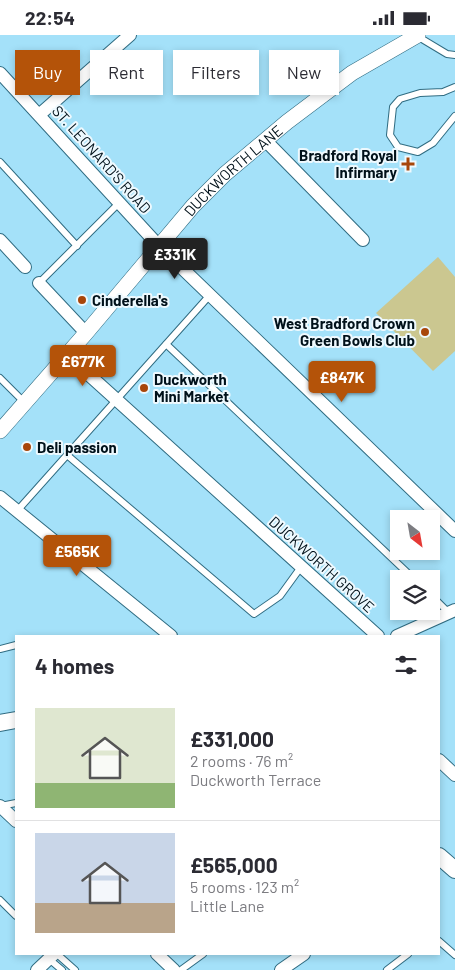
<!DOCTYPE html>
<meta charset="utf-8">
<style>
:root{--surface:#fff;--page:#f2f2f3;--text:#2b2b33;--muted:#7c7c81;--line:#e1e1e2;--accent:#b45309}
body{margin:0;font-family:Barlow,sans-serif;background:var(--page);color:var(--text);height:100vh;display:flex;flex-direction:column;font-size:19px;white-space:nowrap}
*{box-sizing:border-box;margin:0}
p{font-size:16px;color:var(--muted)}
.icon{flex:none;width:28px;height:28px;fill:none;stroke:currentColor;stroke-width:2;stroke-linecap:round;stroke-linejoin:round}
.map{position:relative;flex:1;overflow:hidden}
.sheet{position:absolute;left:15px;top:600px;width:425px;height:320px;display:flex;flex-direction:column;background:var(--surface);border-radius:0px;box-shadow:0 2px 8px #0003}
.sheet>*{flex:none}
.guide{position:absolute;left:15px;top:15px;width:425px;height:45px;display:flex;gap:10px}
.needle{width:32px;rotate:149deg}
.tools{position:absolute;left:390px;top:475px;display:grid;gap:10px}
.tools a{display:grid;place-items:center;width:50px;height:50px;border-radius:0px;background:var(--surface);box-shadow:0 2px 8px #0003;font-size:25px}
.price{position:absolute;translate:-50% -42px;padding:0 11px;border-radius:5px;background:var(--accent);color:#fff;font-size:16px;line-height:32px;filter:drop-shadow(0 1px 2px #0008)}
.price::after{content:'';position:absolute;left:50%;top:30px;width:15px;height:11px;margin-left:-8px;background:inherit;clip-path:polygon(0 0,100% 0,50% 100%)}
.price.current{background:#222;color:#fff}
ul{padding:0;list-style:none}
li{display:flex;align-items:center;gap:15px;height:125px;padding:0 20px}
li+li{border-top:1px solid var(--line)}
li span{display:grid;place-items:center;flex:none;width:140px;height:100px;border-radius:0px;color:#555}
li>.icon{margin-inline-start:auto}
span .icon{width:60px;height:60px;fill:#fffc;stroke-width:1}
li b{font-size:21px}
h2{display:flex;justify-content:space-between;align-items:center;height:60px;padding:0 20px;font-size:21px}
.chip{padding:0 18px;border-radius:0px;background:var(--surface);box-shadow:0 2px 8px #0003;font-size:18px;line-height:45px}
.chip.current{background:var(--accent);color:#fff}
.status{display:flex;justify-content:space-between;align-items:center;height:35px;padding:0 25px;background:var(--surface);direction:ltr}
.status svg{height:14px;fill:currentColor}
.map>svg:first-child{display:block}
.green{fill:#cbc790}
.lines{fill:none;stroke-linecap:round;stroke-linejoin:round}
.service-casing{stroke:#306c82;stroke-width:8}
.minor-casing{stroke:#306c82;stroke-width:14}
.tertiary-casing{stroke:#306c82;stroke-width:16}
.secondary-casing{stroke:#306c82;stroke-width:18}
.service{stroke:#fff;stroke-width:6}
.minor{stroke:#fff;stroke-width:12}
.tertiary{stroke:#fff;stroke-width:15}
.secondary{stroke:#fff;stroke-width:16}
.poi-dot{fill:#a8460a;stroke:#eef9fe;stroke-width:2}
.labels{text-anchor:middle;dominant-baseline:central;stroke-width:4;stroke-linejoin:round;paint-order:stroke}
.poi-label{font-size:15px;font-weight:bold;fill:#00111a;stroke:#eef9fe;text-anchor:start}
.street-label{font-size:15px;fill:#00111a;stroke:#eef9fe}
</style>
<div class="status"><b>22:54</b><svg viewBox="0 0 49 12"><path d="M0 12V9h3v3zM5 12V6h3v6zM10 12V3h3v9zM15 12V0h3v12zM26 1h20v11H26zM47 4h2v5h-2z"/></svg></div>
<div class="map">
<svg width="455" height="935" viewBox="0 0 455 935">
<rect width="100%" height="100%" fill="#a4e1f9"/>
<path class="green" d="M438 222 455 242V316L433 336 376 278Z"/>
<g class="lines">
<defs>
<path id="service" d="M417 1 447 19 455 20
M455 52 443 57 420 58 400 64 393 72 390 100 398 112 418 117 433 108 455 81
M0 127 77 211
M39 248 119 168
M166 309 414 544
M0 343 24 367
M67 420 254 579 280 561 301 532
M17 476 210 260
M431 560 449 578
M0 614 16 610
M0 771 16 768
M0 865 16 881
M439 906 455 920
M57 919 75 935
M49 924 62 935
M181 935 203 919
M387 935 408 919"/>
<path id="minor" d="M0 38 158 210 455 496
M39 80 130 0
M265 105 363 205
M0 205 25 232
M39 248 86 298
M67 320 378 601
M0 462 171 601
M397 601 455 575
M439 725 455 740
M0 771 16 786
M157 919 174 935
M37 935 54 919
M281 935 304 919"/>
<g id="tertiary">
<path id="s1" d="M0 396 86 298 193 171 225 139 287 87 352 38 418 0"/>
</g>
<path id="secondary" d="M0 688 16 685
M439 821 455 835"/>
</defs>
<use href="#service" class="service-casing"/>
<use href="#minor" class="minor-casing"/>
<use href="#tertiary" class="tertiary-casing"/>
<use href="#secondary" class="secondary-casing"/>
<use href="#service" class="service"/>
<use href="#minor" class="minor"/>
<use href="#tertiary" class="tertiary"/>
<use href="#secondary" class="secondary"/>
</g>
<g class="poi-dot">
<path d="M405.5 121.5h5v5h5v5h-5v5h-5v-5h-5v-5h5z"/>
<circle cx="82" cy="265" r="5"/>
<circle cx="425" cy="297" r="5"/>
<circle cx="144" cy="353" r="5"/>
<circle cx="27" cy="412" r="5"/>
</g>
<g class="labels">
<g class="poi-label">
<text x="397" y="120" text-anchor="end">Bradford Royal<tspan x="397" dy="17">Infirmary</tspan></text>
<text x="92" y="265">Cinderella's</text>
<text x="415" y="288" text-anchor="end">West Bradford Crown<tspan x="415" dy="17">Green Bowls Club</tspan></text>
<text x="154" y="344">Duckworth<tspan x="154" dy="17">Mini Market</tspan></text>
<text x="37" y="412">Deli passion</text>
</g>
<g class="street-label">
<text transform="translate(102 124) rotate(48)">ST. LEONARD'S ROAD</text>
<text stroke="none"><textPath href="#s1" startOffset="350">DUCKWORTH LANE</textPath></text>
<text transform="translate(322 529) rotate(42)">DUCKWORTH GROVE</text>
</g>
</g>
</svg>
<div class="tools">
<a><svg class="needle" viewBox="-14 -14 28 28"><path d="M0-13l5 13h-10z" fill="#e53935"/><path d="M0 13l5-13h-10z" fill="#7c7c81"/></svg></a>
<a><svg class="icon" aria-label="layers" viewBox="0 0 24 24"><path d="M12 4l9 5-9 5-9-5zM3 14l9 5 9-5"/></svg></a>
</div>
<b class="price current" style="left:175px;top:245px">£331K</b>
<b class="price" style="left:83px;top:352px">£677K</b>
<b class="price" style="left:342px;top:368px">£847K</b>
<b class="price" style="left:77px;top:542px">£565K</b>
<div class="guide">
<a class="chip current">Buy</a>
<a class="chip">Rent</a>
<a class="chip">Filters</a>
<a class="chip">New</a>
</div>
<section class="sheet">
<h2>4 homes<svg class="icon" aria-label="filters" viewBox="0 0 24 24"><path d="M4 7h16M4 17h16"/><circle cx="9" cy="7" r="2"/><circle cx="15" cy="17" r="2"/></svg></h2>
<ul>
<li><span style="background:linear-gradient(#dfe7d0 75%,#8fb573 0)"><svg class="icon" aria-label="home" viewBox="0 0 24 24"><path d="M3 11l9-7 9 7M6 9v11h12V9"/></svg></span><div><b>£331,000</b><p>2 rooms · 76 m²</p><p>Duckworth Terrace</p></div></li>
<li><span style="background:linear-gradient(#c9d6e8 70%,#b9a48a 0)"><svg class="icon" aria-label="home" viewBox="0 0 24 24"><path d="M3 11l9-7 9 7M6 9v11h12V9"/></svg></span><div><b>£565,000</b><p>5 rooms · 123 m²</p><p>Little Lane</p></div></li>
</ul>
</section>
</div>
